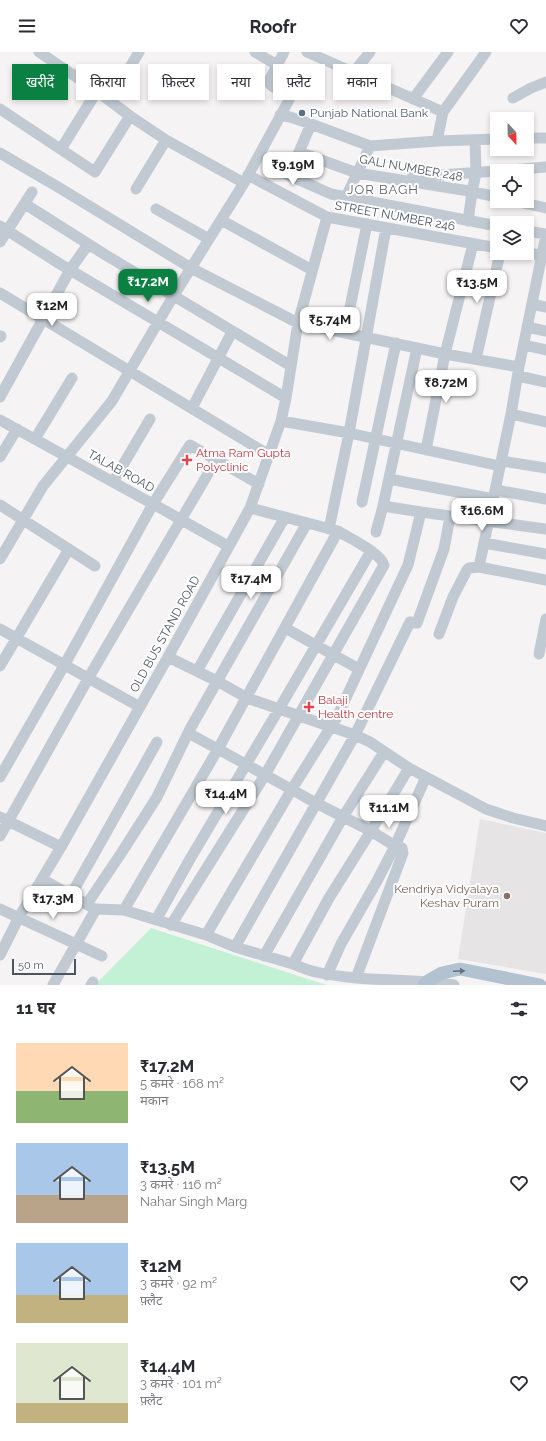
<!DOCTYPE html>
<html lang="hi">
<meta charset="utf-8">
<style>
:root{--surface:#fff;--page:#f2f2f3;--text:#2b2b33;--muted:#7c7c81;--accent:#0b8043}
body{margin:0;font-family:Raleway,"Noto Sans Devanagari",sans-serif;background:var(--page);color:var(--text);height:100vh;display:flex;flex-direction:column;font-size:15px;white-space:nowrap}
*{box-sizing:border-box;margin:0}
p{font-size:13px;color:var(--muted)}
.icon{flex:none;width:22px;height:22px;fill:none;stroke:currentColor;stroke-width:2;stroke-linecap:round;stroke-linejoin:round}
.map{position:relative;height:933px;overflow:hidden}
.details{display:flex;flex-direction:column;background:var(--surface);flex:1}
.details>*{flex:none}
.banner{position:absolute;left:12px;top:12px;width:522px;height:36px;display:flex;gap:8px}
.needle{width:26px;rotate:158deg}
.buttons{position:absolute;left:490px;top:60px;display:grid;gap:8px}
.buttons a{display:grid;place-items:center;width:44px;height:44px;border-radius:0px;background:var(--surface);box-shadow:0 2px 6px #0003;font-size:20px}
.scale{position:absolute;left:12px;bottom:10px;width:64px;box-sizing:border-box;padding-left:4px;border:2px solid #4a5661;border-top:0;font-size:11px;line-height:14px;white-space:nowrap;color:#4a5661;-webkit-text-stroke:3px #fff;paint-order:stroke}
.price{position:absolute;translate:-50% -34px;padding:0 9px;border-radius:8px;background:#fff;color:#222;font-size:13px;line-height:26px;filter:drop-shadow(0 1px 2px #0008)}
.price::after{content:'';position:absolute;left:50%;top:24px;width:12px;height:9px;margin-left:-6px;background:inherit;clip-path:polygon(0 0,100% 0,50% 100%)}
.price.on{background:var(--accent);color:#fff}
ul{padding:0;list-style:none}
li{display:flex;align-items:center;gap:12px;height:100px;padding:0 16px}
li span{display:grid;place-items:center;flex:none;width:112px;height:80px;border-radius:0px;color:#555}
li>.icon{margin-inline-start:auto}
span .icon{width:48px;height:48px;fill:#fffc;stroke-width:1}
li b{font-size:17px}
h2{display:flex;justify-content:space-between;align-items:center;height:48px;padding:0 16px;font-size:17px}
.pill{padding:0 14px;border-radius:0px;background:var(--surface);box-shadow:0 2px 6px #0003;font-size:14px;line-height:36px}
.pill.on{background:var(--accent);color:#fff}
header{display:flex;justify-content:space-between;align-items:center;height:52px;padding:0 16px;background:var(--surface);font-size:18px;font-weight:700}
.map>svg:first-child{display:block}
.education{fill:#e6e4e5}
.green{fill:#c3f1d5}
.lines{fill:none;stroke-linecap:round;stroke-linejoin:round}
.minor{stroke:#c1cad2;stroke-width:11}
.major{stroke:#b3c2d1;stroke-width:13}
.oneway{fill:#64717d}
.service-dot{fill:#5c6f8a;stroke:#fff;stroke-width:1.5}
.health-dot{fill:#e0444e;stroke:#fff;stroke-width:1.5}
.education-dot{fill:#8d6e63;stroke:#fff;stroke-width:1.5}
.labels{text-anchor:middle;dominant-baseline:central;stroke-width:4;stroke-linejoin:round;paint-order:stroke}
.service-label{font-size:12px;fill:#4e5e75;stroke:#fff;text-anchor:start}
.street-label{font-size:12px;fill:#4a5661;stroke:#fff}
.health-label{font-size:12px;fill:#be3a42;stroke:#fff;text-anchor:start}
.education-label{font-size:12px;fill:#785e54;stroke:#fff;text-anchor:end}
.neighbourhood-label{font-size:13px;letter-spacing:1px;fill:#5f6368;stroke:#fff}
</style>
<header><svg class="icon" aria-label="menu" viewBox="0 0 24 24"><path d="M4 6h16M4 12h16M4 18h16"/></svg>Roofr<svg class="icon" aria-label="heart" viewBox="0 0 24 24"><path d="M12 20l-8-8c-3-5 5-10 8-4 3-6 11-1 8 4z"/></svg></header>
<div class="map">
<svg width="546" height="933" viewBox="0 0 546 933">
<rect width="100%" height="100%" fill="#f5f3f3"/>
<path class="education" d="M480 767 546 781V922L458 907Z"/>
<path class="green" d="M151 876 323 932 327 933H95Z"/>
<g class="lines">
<path class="minor" d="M39 0 97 39 130 64 166 88 244 131
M255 0 277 13
M307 0 443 60 437 89
M354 20 370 0
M513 46 531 36 546 30
M413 47 448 0
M110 49 139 0
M0 57 95 120 130 64
M443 60 486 0
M280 63 290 65 311 72 370 94 437 89 497 87
M311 72 299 100 286 122 331 142 497 174
M527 86H546
M61 97 97 39
M299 100 357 121 469 139 497 145
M0 101 58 135 191 216 298 271 445 302 519 315 511 362 479 515
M501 119 546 115
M248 123 327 165 497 196
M412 125 497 119
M136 137 166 88
M346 145 370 94
M514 149 546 156
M25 152 104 202 291 314
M156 157 209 187
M221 168 312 218
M468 169 472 140 476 121 475 88
M0 174 60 212 286 346
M527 179 546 182
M0 190 32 140
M527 201 546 204
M0 241 269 403
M532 252 546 255
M527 275 546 279
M345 280 367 172
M0 285 1 284
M524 293 546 298
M476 307 500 201
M519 315 546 183
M518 324 546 330
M0 345 70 218 84 198 90 193
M192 356 232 280
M511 362 546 370
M0 368 153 452 228 494
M281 369 349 381 500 414
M35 387 72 326
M426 398 445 302 473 192
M0 405 17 377
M502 409 546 416
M389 427 494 447
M113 430 150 367
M496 438 546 447
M362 450 396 291
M0 453 95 514
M250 456 338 479 218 697 316 751 371 779 329 846 293 912C301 915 309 919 316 920 361 930 408 926 454 933
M421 460 546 477
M329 477 349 381 386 176
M376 480 383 454 417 296
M484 491 546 502
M0 507 43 434 112 349 171 248 244 131 289 48C289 34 271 40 269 29L284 0
M285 576 359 617
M0 577 140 655
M439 582 453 545 467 518 469 516 479 515 546 528
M539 602 546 567
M168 605 217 629 247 646 355 683 370 690 409 716 486 757 513 766 546 774
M0 614 69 497
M197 619 285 465
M188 681 218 697 124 858 206 883 235 895 293 912
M0 725 65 612 153 452 190 393 259 432
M0 765 61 795
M0 784 89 625 216 408
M42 827 93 856
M71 843 157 690
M87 852 122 800 157 745 190 677 307 471
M0 857 102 904
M156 868 190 807 279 657 371 499
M171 873 265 723 384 513C380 500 349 486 338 479
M206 883 292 737 337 665 408 513 421 460 383 454
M235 895 355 683 410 570 417 571 444 497 450 465
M0 903 19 865 61 795 168 605 250 456 281 369 286 346 298 271 327 165
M264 904 343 765 384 700
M327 923 341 892 377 829 395 794 426 725
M356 926 403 801 402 796 395 794 371 779 409 716
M53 933 96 857 124 858
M91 933 93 930"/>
<path class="major" d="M424 933 428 929 442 921 460 917 540 933"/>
</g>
<defs><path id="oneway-solid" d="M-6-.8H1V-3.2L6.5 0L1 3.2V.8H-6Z"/></defs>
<use class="oneway" href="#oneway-solid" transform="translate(459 919) rotate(-3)"/>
<circle class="service-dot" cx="302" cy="61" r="4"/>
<g class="health-dot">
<path d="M185 402h4v4h4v4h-4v4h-4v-4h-4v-4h4z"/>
<path d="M307 649h4v4h4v4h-4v4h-4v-4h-4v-4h4z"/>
</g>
<circle class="education-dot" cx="507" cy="844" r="4"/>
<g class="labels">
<g class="service-label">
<text x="310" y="61">Punjab National Bank</text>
</g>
<g class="street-label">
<text transform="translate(411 116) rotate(10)">GALI NUMBER 248</text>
<text transform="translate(395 164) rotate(10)">STREET NUMBER 246</text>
<text transform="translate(121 419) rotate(29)">TALAB ROAD</text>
<text transform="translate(165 582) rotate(-61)">OLD BUS STAND ROAD</text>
</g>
<g class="health-label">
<text x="196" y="401">Atma Ram Gupta<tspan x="196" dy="14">Polyclinic</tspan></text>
<text x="318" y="648">Balaji<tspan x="318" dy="14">Health centre</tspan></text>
</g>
<g class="education-label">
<text x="499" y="837">Kendriya Vidyalaya<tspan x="499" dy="14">Keshav Puram</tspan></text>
</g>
<g class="neighbourhood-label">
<text x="383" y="137">JOR BAGH</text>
</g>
</g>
</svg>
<div class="buttons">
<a><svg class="needle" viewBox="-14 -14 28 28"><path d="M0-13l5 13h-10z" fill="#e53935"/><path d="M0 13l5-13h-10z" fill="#7c7c81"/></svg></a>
<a><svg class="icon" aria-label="locate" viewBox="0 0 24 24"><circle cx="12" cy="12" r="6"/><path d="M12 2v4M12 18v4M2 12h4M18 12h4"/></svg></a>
<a><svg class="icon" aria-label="layers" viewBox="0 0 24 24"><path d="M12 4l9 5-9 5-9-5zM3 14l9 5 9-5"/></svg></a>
</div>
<div class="scale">50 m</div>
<b class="price" style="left:293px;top:134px">₹9.19M</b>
<b class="price on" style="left:148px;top:251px">₹17.2M</b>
<b class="price" style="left:477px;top:252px">₹13.5M</b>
<b class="price" style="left:52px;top:275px">₹12M</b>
<b class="price" style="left:330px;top:289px">₹5.74M</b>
<b class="price" style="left:446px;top:352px">₹8.72M</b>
<b class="price" style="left:482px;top:480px">₹16.6M</b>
<b class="price" style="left:251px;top:548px">₹17.4M</b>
<b class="price" style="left:226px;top:763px">₹14.4M</b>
<b class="price" style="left:389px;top:777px">₹11.1M</b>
<b class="price" style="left:53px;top:868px">₹17.3M</b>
<div class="banner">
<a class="pill on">खरीदें</a>
<a class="pill">किराया</a>
<a class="pill">फ़िल्टर</a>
<a class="pill">नया</a>
<a class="pill">फ़्लैट</a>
<a class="pill">मकान</a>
</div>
</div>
<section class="details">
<h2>11 घर<svg class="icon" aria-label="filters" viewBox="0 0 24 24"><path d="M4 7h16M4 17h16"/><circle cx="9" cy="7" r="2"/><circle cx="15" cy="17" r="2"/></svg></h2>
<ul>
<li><span style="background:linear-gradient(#ffd9b3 60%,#8fb573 0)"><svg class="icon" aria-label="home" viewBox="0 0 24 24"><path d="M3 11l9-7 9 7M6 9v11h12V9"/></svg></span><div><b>₹17.2M</b><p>5 कमरे · 168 m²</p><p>मकान</p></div><svg class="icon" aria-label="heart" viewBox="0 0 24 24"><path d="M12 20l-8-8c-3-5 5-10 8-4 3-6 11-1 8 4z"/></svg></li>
<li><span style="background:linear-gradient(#a9c7e8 65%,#b9a48a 0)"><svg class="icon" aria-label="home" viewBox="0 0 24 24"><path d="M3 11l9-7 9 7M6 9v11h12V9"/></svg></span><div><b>₹13.5M</b><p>3 कमरे · 116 m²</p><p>Nahar Singh Marg</p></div><svg class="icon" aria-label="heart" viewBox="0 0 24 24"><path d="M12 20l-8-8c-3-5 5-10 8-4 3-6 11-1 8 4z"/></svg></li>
<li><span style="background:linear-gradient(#a9c7e8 65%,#c2b280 0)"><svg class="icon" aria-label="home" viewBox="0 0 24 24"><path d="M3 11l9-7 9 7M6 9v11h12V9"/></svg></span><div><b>₹12M</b><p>3 कमरे · 92 m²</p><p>फ़्लैट</p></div><svg class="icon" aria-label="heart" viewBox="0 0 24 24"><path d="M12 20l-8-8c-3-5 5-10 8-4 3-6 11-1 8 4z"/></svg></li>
<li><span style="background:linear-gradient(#dfe7d0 75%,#c2b280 0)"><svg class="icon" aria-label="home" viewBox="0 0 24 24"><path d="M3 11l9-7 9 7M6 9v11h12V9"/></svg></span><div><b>₹14.4M</b><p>3 कमरे · 101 m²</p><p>फ़्लैट</p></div><svg class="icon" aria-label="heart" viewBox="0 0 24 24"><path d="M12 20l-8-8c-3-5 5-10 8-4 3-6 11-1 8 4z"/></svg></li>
</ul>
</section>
